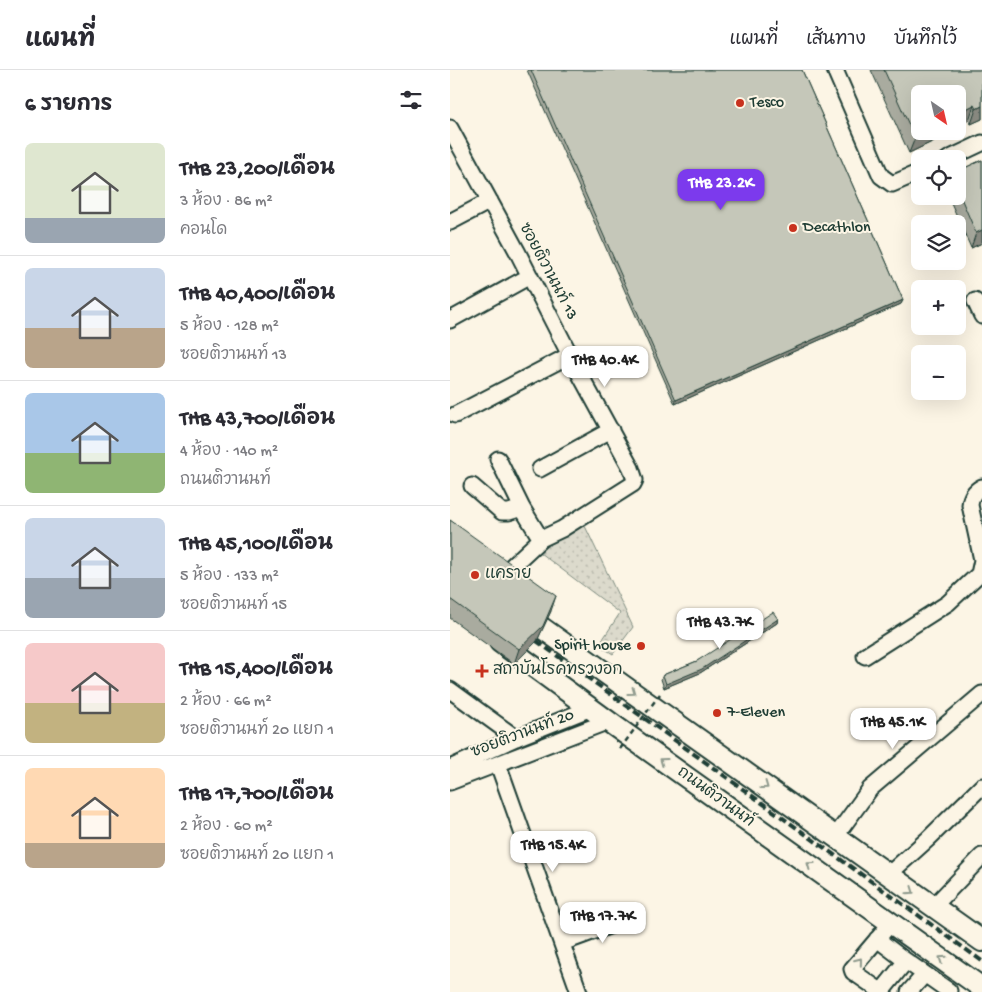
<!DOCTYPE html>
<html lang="th">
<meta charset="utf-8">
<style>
:root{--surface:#fff;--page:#f2f2f3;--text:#2b2b33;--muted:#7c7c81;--line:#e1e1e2;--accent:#7c3aed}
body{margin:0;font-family:"Gochi Hand","Playpen Sans Thai",sans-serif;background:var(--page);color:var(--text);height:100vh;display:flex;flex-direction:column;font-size:19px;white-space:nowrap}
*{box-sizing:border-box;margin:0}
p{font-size:16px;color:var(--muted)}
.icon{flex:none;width:28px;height:28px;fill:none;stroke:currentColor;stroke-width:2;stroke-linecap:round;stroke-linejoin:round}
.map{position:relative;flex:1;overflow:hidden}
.panel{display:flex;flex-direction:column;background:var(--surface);width:450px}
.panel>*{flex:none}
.needle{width:32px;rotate:146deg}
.tools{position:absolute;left:461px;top:15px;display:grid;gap:10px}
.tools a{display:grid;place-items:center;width:55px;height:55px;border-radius:8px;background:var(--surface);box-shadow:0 5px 20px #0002;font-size:25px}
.price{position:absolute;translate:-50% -42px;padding:0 11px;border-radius:10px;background:#fff;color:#222;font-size:16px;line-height:32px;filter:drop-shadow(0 1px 2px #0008)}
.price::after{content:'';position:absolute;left:50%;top:30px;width:15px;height:11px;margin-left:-8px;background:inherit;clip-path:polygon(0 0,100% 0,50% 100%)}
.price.on{background:var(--accent);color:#fff}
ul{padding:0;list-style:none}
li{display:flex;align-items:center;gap:15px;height:125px;padding:0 25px}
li+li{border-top:1px solid var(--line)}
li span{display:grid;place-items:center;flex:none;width:140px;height:100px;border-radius:8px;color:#555}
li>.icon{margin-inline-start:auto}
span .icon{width:60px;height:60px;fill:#fffc;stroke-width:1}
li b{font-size:21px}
h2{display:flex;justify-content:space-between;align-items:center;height:60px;padding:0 25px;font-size:21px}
header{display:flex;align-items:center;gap:30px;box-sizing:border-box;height:70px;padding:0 25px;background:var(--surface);border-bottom:1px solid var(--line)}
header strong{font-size:24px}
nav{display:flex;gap:28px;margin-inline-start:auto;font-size:18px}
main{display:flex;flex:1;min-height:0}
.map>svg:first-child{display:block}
.grass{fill:url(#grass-dots);stroke:#7e8c80}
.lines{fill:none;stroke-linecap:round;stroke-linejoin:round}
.minor-casing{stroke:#1f3d34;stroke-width:19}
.major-casing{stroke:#1f3d34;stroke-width:24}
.minor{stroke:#fcf5e5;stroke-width:15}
.major{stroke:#fcf5e5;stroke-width:20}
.rail{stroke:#1f3d34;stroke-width:4;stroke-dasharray:8 4;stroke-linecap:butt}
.path-bridge{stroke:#1f3d34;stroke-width:2.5;stroke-dasharray:5 4;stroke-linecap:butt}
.wall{fill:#a9ab9f;stroke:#1f3d34}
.shaded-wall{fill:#8a8b82;stroke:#1f3d34}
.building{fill:#c5c7b9;stroke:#1f3d34}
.oneway{stroke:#8e998c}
.poi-dot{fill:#c8321e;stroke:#fcf5e5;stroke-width:2}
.labels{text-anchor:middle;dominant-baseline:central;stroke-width:4;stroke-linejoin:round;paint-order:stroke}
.poi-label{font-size:16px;fill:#1f3d34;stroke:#fcf5e5;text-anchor:start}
.street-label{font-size:16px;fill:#1f3d34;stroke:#fcf5e5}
</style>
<header>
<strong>แผนที่</strong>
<nav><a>แผนที่</a><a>เส้นทาง</a><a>บันทึกไว้</a></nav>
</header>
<main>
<section class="panel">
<h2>6 รายการ<svg class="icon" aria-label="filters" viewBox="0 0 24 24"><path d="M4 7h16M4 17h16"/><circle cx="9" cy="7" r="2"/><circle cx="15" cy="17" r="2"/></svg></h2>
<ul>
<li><span style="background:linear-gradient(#dfe7d0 75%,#9aa5b1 0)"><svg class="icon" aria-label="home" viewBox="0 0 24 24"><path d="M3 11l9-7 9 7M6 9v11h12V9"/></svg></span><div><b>THB 23,200/เดือน</b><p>3 ห้อง · 86 m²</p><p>คอนโด</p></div></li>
<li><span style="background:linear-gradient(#c9d6e8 60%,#b9a48a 0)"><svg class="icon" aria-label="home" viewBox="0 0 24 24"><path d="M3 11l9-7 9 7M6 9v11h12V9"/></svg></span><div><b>THB 40,400/เดือน</b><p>5 ห้อง · 128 m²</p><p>ซอยติวานนท์ 13</p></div></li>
<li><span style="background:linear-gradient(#a9c7e8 60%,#8fb573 0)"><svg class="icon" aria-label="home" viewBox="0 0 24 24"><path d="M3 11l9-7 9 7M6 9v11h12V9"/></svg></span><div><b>THB 43,700/เดือน</b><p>4 ห้อง · 140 m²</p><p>ถนนติวานนท์</p></div></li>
<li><span style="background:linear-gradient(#c9d6e8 60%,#9aa5b1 0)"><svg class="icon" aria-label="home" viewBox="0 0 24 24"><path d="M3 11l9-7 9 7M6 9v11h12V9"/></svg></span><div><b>THB 45,100/เดือน</b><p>5 ห้อง · 133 m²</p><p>ซอยติวานนท์ 15</p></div></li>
<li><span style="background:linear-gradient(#f6c9c9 60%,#c2b280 0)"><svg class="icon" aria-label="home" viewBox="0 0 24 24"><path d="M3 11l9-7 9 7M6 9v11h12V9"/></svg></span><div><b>THB 15,400/เดือน</b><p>2 ห้อง · 66 m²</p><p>ซอยติวานนท์ 20 แยก 1</p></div></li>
<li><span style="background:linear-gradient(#ffd9b3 75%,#b9a48a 0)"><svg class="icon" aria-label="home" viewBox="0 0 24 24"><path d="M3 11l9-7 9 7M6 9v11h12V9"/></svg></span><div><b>THB 17,700/เดือน</b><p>2 ห้อง · 60 m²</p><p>ซอยติวานนท์ 20 แยก 1</p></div></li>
</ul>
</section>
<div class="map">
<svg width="532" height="922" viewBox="0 0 532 922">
<defs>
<pattern id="grass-dots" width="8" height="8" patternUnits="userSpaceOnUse" patternTransform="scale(1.25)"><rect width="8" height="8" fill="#dcdacc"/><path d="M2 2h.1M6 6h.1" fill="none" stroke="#bcbcb0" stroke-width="1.8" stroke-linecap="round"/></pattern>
</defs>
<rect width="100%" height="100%" fill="#fcf5e5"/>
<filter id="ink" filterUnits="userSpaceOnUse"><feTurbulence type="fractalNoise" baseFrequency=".02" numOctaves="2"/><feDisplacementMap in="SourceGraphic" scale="10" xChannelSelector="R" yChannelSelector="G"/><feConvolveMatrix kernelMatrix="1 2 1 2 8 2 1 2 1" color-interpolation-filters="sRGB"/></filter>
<g filter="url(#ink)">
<path class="grass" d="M134 454 183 557 163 584 149 575 170 543 86 480Z"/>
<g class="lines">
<defs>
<path id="minor" d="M385 0 431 106 442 114 470 102
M0 58 67 181 128 301 181 398 185 410 183 414 112 459 91 469 49 508
M498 89 532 73
M0 152 40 131
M525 231 532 246
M0 250 80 206
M5 345 120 285
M48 389 72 438 91 469
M90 399 161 360
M22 416 52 442H59L72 438
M532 417C524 421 521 426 520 435L532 490
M415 586 498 533 529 504 532 490
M0 620 66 668
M48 694 129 922
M0 698 66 668 141 638
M0 712 159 651
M385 767 420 719 532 624
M438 805 478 769 532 716
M483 837 532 786
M427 869 456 891 499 921
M112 873 183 847
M431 922 456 891
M432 922 403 902 402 899 441 853
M459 922 475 904"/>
<path id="major" d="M71 543 532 871
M50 572 166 657 532 918"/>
</defs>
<use href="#minor" class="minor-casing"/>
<use href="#major" class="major-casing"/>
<use href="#minor" class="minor"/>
<use href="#major" class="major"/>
<path class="rail" d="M77 564 532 891"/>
<path class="path-bridge" d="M170 679 210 624"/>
</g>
<path class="wall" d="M77 0H352L453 230 451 234 225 334Z
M421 0H532V49L521 54 519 50 508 55V24L486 65 484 71 459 83Z
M532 90V173L521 178 498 126H508V101Z
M0 450 101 541 87 571 64 594 0 548Z
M328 549 327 553 250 603 214 618 211 609 213 605 247 591Z"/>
<path class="shaded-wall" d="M524 35 519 50 508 55V43Z
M532 36V49L521 54 526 39Z
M478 61H494L486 65 484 71 459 83 465 68Z
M532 160V173L521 178 526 163Z
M453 230 451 234 225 334 226 330Z
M106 526 101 541 87 571 64 594 69 579Z
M328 549 327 553 250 603 214 618 216 614Z"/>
<path class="building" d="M81 0H352L453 230 226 330Z
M434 0H532V36L526 39 524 35 508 43V24H470V61H478L465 68Z
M532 90V160L526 163 508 121V101Z
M0 450 106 526 93 556 69 579 0 529Z
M323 542 328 549 252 599 216 614 213 605 247 591Z"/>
<defs><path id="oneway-chevron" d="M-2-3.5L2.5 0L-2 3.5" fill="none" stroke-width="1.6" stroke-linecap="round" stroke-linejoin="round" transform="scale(1.25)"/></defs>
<g class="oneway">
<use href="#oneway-chevron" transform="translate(182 622) rotate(36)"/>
<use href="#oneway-chevron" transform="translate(213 691) rotate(-144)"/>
<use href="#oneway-chevron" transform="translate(315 716) rotate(36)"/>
<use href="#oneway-chevron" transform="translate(360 795) rotate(-144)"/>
<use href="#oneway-chevron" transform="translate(461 821) rotate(35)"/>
<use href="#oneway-chevron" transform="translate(492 889) rotate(-145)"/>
<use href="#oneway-chevron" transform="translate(409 891) rotate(-51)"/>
</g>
</g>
<g class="poi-dot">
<circle cx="290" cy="33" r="5"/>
<circle cx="343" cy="158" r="5"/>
<circle cx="25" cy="505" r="5"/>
<circle cx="191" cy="576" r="5"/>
<path d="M29.5 593.5h5v5h5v5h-5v5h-5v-5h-5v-5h5z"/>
<circle cx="267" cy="643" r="5"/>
</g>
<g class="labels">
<g class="poi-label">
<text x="300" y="33">Tesco</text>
<text x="353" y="158">Decathlon</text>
<text x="35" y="505">แคราย</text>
<text x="181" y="576" text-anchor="end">Spirit house</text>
<text x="43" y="601">สถาบันโรคทรวงอก</text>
<text x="277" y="643">7-Eleven</text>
</g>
<g class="street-label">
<text transform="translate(97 202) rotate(62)">ซอยติวานนท์ 13</text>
<text transform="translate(73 665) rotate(-21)">ซอยติวานนท์ 20</text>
<text transform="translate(265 728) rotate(36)">ถนนติวานนท์</text>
</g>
</g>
</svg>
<div class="tools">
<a><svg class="needle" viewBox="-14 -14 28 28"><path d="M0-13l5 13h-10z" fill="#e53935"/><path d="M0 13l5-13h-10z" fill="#7c7c81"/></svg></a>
<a><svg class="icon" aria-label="locate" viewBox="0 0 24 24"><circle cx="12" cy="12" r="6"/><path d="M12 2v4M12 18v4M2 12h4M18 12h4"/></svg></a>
<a><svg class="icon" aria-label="layers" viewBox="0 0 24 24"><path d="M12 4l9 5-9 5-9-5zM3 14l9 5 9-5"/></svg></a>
<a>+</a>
<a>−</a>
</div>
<b class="price on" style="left:271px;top:141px">THB 23.2K</b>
<b class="price" style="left:155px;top:318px">THB 40.4K</b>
<b class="price" style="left:270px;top:580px">THB 43.7K</b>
<b class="price" style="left:443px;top:680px">THB 45.1K</b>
<b class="price" style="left:103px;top:803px">THB 15.4K</b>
<b class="price" style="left:153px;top:874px">THB 17.7K</b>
</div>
</main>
